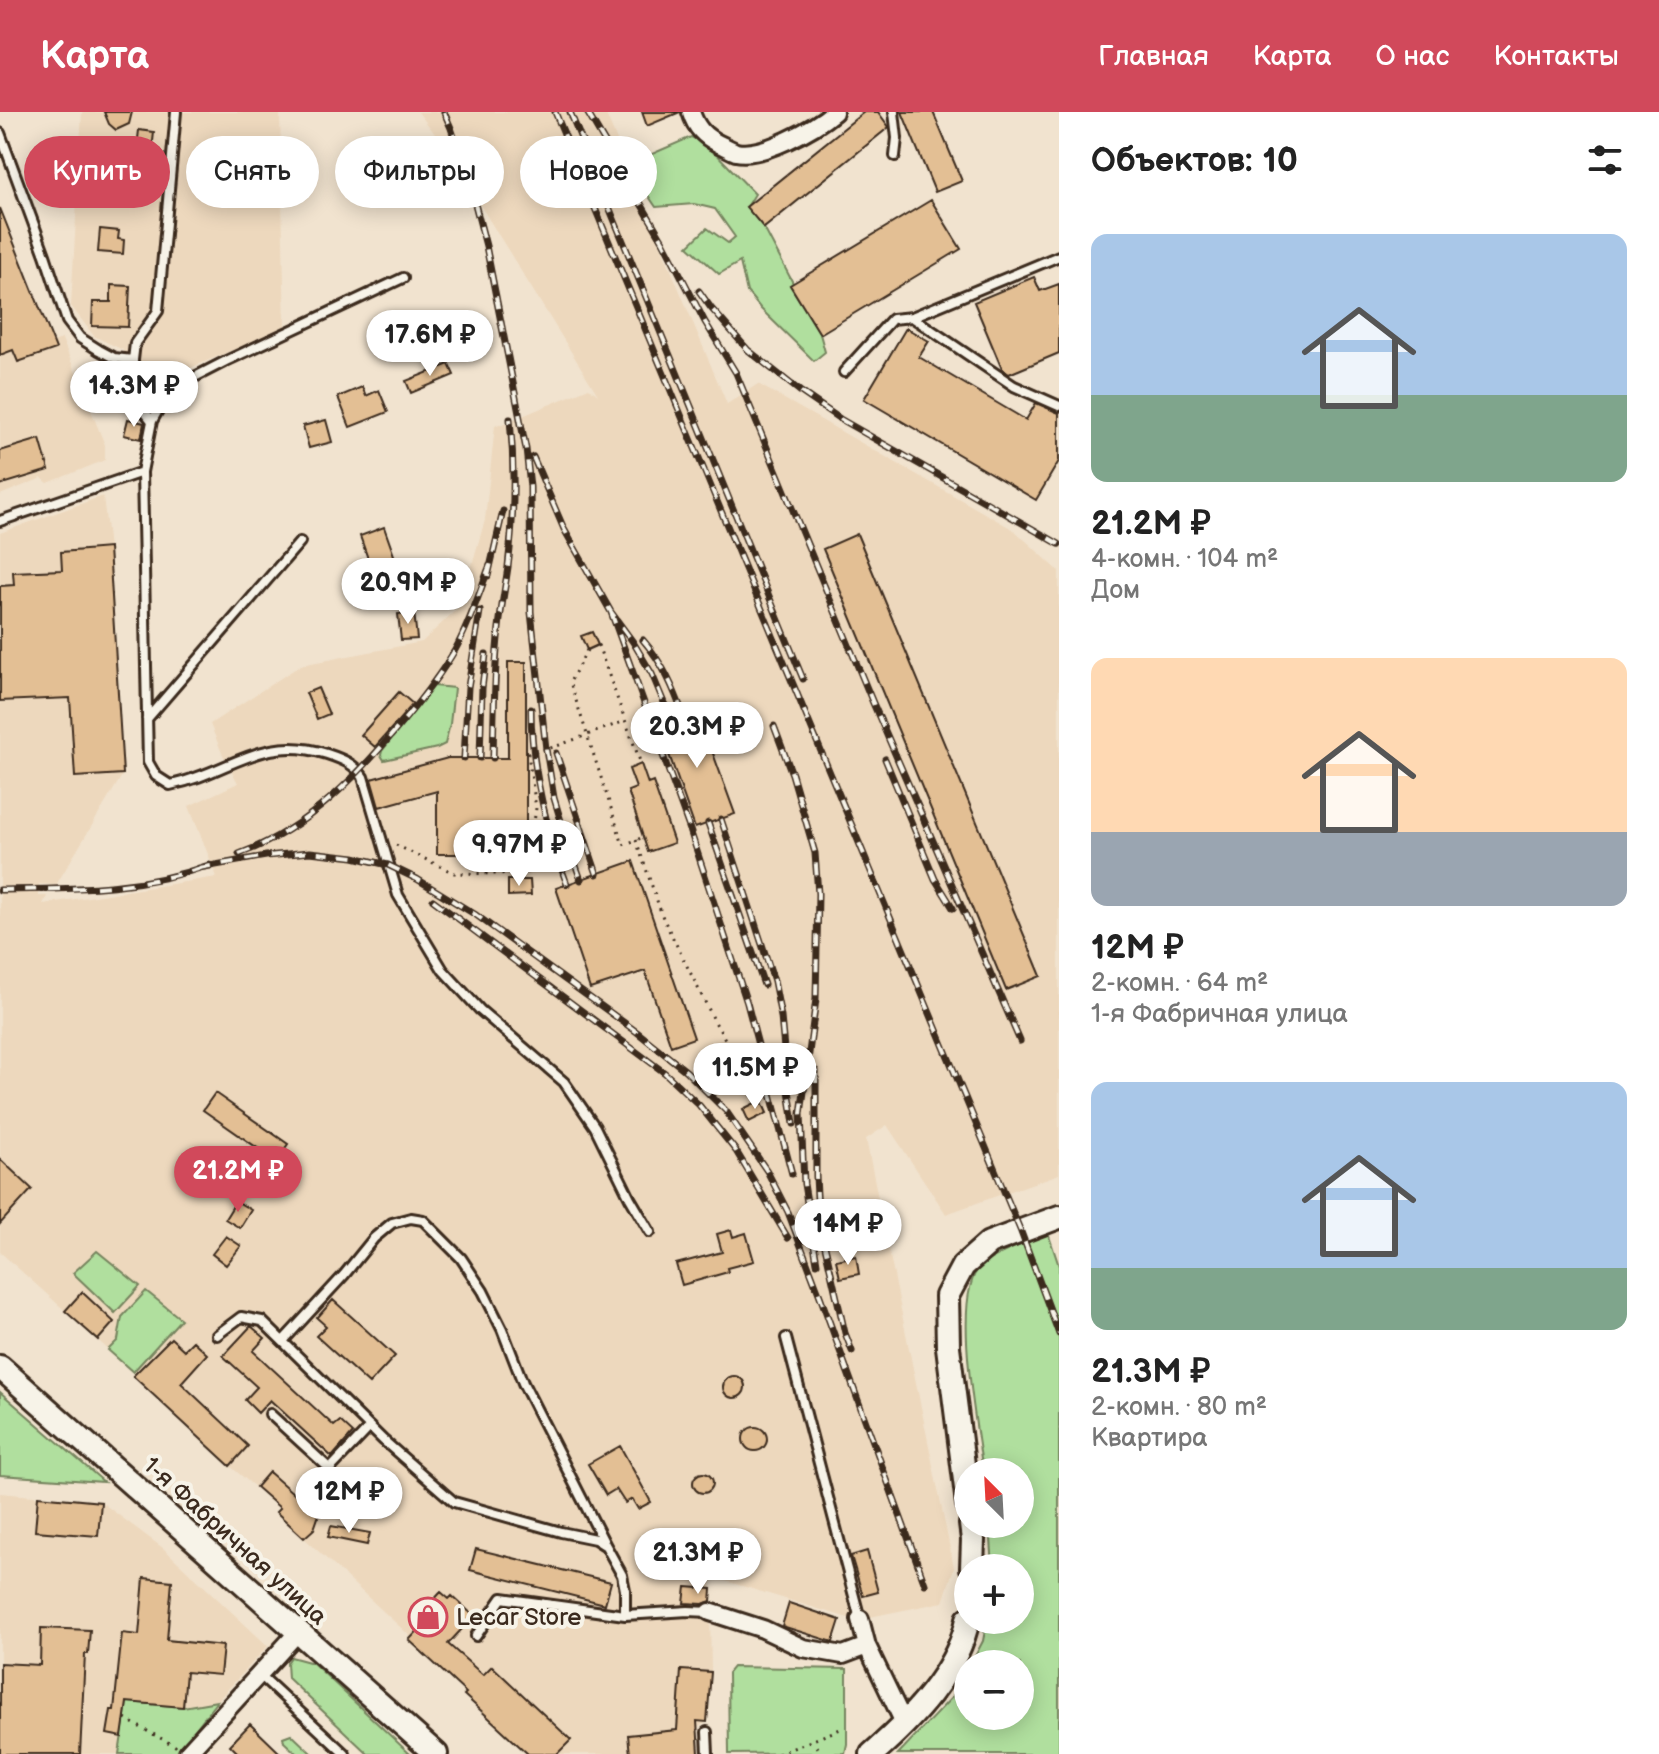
<!DOCTYPE html>
<html lang="ru">
<meta charset="utf-8">
<style>
:root{--surface:#fff;--page:#f2f2f2;--text:#222;--muted:#767676;--accent:#d1495b}
body{margin:0;font-family:"Balsamiq Sans",sans-serif;background:var(--page);color:var(--text);height:100vh;display:flex;flex-direction:column;font-size:30px;white-space:nowrap}
*{box-sizing:border-box;margin:0}
p{font-size:26px;color:var(--muted)}
.icon{flex:none;width:44px;height:44px;fill:none;stroke:currentColor;stroke-width:2;stroke-linecap:round;stroke-linejoin:round}
.map{position:relative;flex:1;overflow:hidden}
.sheet{display:flex;flex-direction:column;background:var(--surface);width:600px}
.sheet>*{flex:none}
.hud{position:absolute;left:24px;top:24px;width:760px;height:72px;display:flex;gap:16px}
.needle{width:52px;rotate:336deg}
.fabs{position:absolute;left:954px;top:1346px;display:grid;gap:16px}
.fabs a{display:grid;place-items:center;width:80px;height:80px;border-radius:50%;background:var(--surface);box-shadow:0 4px 20px #0003;font-size:40px}
.price{position:absolute;translate:-50% -68px;padding:0 18px;border-radius:28px;background:#fff;color:#222;font-size:26px;line-height:52px;filter:drop-shadow(0 2px 4px #0008)}
.price::after{content:'';position:absolute;left:50%;top:48px;width:24px;height:18px;margin-left:-12px;background:inherit;clip-path:polygon(0 0,100% 0,50% 100%)}
.price.current{background:var(--accent);color:#fff}
ul{padding:0;list-style:none}
li{display:grid;align-content:center;gap:16px;height:424px;padding:0 32px}
li span{display:grid;place-items:center;height:248px;border-radius:16px;color:#555}
li>.icon{margin-inline-start:auto}
span .icon{width:144px;height:144px;fill:#fffc;stroke-width:1}
li b{font-size:34px}
h2{display:flex;justify-content:space-between;align-items:center;height:96px;padding:0 32px;font-size:34px}
.chip{padding:0 28px;border-radius:36px;background:var(--surface);box-shadow:0 4px 20px #0003;font-size:28px;line-height:72px}
.chip.current{background:var(--accent);color:#fff}
header{display:flex;align-items:center;gap:48px;box-sizing:border-box;height:112px;padding:0 40px;background:var(--accent);color:#fff}
header strong{font-size:38px}
nav{display:flex;gap:44px;margin-inline-start:auto;font-size:28px}
main{display:flex;flex:1;min-height:0}
.map>svg:first-child{display:block}
.built{fill:#edd8bd}
.green{fill:#b0df9e;stroke:#76845e;stroke-width:2}
.building{fill:#e3bf94;stroke:#3b2a1e;stroke-width:2}
.lines{fill:none;stroke-linecap:round;stroke-linejoin:round}
.lane-casing{stroke:#3b2a1e;stroke-width:14}
.street-casing{stroke:#3b2a1e;stroke-width:22}
.secondary-casing{stroke:#3b2a1e;stroke-width:28}
.path{stroke:#3b2a1e;stroke-width:3;stroke-dasharray:2 6;stroke-linecap:butt}
.lane{stroke:#f7f3e8;stroke-width:8}
.street{stroke:#f7f3e8;stroke-width:16}
.secondary{stroke:#f7f3e8;stroke-width:22}
.rail-casing{stroke:#3b2a1e;stroke-width:7}
.rail{stroke:#f7f3e8;stroke-width:4;stroke-dasharray:12;stroke-linecap:butt}
.labels{text-anchor:middle;dominant-baseline:central;stroke-width:8;stroke-linejoin:round;paint-order:stroke}
.street-label{font-size:24px;fill:#3b2a1e;stroke:#f7f3e8}
.poi-label{font-size:24px;fill:#3b2a1e;stroke:#f7f3e8;text-anchor:start}
</style>
<header>
<strong>Карта</strong>
<nav><a>Главная</a><a>Карта</a><a>О нас</a><a>Контакты</a></nav>
</header>
<main>
<div class="map">
<svg width="1059" height="1642" viewBox="0 0 1059 1642">
<rect width="100%" height="100%" fill="#f1e3cf"/>
<filter id="ink" filterUnits="userSpaceOnUse"><feTurbulence type="fractalNoise" baseFrequency=".0125" numOctaves="2"/><feDisplacementMap in="SourceGraphic" scale="16" xChannelSelector="R" yChannelSelector="G"/><feConvolveMatrix kernelMatrix="1 2 1 2 8 2 1 2 1" color-interpolation-filters="sRGB"/></filter>
<g filter="url(#ink)">
<path class="built" d="M82 0H280L285 216 171 264 122 266 123 238 94 224 71 194Z
M418 0H605L727 292 758 272 1014 418 1059 459V1062L946 1102 887 1013 866 1027 954 1456 943 1490 855 1508 712 1465 710 1500 711 1560 707 1610 697 1616 699 1642H528L464 1583 466 1581 409 1528 411 1525 276 1400 280 1396 230 1354 133 1264 132 1259 0 1140V421L103 384 109 436 123 662 56 773 39 772V784H47L43 792 217 765 189 694 238 671 222 641 210 612 301 553 422 530 460 494 485 408 495 313H501L589 276 598 283 439 27Z
M0 93 53 230 62 227 105 333V348L48 371 42 366 0 383Z
M0 1381 101 1390 163 1436 268 1534 217 1589 183 1595 127 1590 119 1642H0Z"/>
<path class="green" d="M691 25 708 33 755 82 747 95 764 116 793 171 790 173 820 222 825 240 814 249 761 197 747 180 740 150 719 162 688 134 707 116 728 131 735 125 715 97 694 92 656 95 637 67 636 49Z
M434 574 454 576 450 612 445 632 437 636 384 648 381 643 382 639Z
M1048 1121 1059 1154V1642H898L956 1581 968 1558V1604H1020V1552H971L983 1529 987 1508H1020V1456H993L990 1412H1020V1360H983C978 1321 950 1180 981 1154 994 1142 1031 1129 1048 1121Z
M97 1139 140 1174 115 1201 73 1161Z
M146 1179 181 1207 133 1260 108 1238 118 1228 122 1205Z
M0 1280 104 1370 0 1363Z
M291 1545 313 1551 410 1642H368L288 1566 287 1551Z
M733 1555 847 1557V1632L845 1641 729 1642 728 1561Z
M217 1589 176 1642H119L127 1590 183 1595Z
M291 1622 312 1642H297L284 1630 283 1625Z"/>
<path class="building" d="M104 0H132L129 12 116 18 109 12Z
M642 0H680L647 14Z
M864 0H878L889 15 764 116 746 95Z
M902 0H933L962 69 935 80Z
M139 18 154 20 149 67 125 64 127 80 124 88 117 92 109 91 103 86 102 77 112 62 105 54 104 42 108 36 116 33 136 45Z
M931 88 961 137 820 222 790 173Z
M0 96 56 237 18 250 13 238 0 243Z
M100 117 119 119 118 127 124 128 123 142 98 140Z
M1034 165 1040 179 1059 172V241L1009 262 1002 257 974 190Z
M111 173 130 174 128 215 92 214 93 190H111Z
M906 216 929 229 919 245 1026 308 1036 291 1059 301V349L1036 388 864 287Z
M449 252 454 263 411 281 406 269Z
M362 275 366 284 379 278 388 300 350 315 338 285Z
M128 307 144 311 141 327 124 323Z
M326 308 332 330 309 336 303 314Z
M40 327 49 358 0 373V339Z
M384 415 397 452 373 461 360 424Z
M857 422 1041 864 1006 878 823 437Z
M109 436 123 662 75 665 70 586 0 589V474L14 473 13 460 62 458 61 440Z
M414 500 417 527 401 528 398 502Z
M592 520 598 533 587 538 581 524Z
M508 550H526V742H437V679L379 695 371 667 448 646H508Z
M318 576 329 602 317 607 306 581Z
M399 580 413 592 375 635 361 623Z
M698 600 735 702 695 716 659 614Z
M641 652 648 672 653 670 674 731 648 740 628 679 636 676 629 657Z
M633 749 694 926 671 934 645 859 590 877 556 776Z
M508 768H530L531 783 508 784Z
M215 981 288 1032 276 1049 203 998Z
M761 988 767 1001 749 1010 743 997Z
M0 1047 32 1077 0 1112Z
M236 1089 251 1098 240 1116 225 1107Z
M731 1118 733 1125 746 1121 754 1149 727 1156 728 1160 682 1173 676 1152 722 1140 717 1122Z
M226 1124 241 1134 226 1153 212 1142Z
M856 1144 859 1162 840 1166 836 1148Z
M82 1180 114 1210 98 1228 65 1199Z
M333 1188 395 1244 369 1272 316 1224 326 1214 317 1206Z
M251 1214 265 1226 253 1239 334 1314 340 1309 353 1321 332 1345 270 1288 258 1301 245 1288 257 1275 223 1244Z
M171 1226 184 1238 193 1229 207 1242 181 1271 248 1334 230 1354 133 1264Z
M723 1275a11 11 0 1 1 22 0a11 11 0 1 1-22 0Z
M743 1327a12 12 0 1 1 24 0a12 12 0 1 1-24 0Z
M620 1334 651 1390 638 1397 632 1387 625 1391 616 1377 606 1383 588 1352Z
M269 1360 294 1382 308 1368 325 1385 314 1417 304 1426 276 1400 280 1396 256 1375Z
M693 1371a10 10 0 1 1 20 0a10 10 0 1 1-20 0Z
M38 1384 101 1390 98 1424 35 1419Z
M331 1414 370 1421 367 1433 328 1425Z
M476 1437 611 1470 605 1492 470 1458Z
M867 1439 878 1480 863 1484 851 1444Z
M144 1466 172 1469 167 1528 223 1534 220 1563 186 1560 183 1595 127 1590 122 1625 107 1622 111 1598H114L122 1521 139 1523Z
M686 1475 712 1477 711 1489 703 1492 684 1491Z
M441 1480 449 1487 452 1484 474 1504 448 1532 483 1563 492 1554 571 1628 557 1642H528L464 1583 466 1581 409 1528 426 1510 419 1504Z
M789 1491 840 1508 833 1530 782 1514Z
M41 1516 90 1518 88 1542H85L80 1642H0V1551L40 1553Z
M681 1558 711 1560 707 1610 697 1609 699 1642H630L628 1623 677 1618Z
M250 1612 281 1642H239L230 1633Z"/>
<g class="lines">
<defs>
<path id="lane" d="M894 0 897 26 895 44
M0 21 45 143 67 209 80 226 99 238 114 246 133 248V274L135 287 152 309
M912 205 1014 274 1059 294
M133 248 135 231 158 199 176 0
M844 260 892 207 912 205 1059 144
M142 360 152 309 165 286 189 268 226 249 403 166
M0 409 142 360 148 650 156 664 170 673C230 661 261 621 327 642 342 647 355 652 363 665L398 783 443 858 480 898 564 970 595 1015 630 1086 650 1120
M147 607 300 430
M217 1223 241 1205 262 1209 383 1328 454 1390 561 1420 595 1427 606 1434 622 1463 625 1478V1503
M786 1226 860 1507
M283 1229 344 1163 374 1126 392 1111 411 1106 423 1108 461 1146 483 1179 502 1217 523 1271 606 1434
M270 1302 330 1357 370 1315
M476 1524 502 1486 625 1503 688 1499 710 1500
M259 1562 345 1642
M707 1620 708 1642"/>
<path id="street" d="M691 0C696 16 704 24 719 32 724 34 731 38 736 40 762 46 815 16 834 0
M710 1500 763 1517 803 1536 843 1543 867 1534
M860 1507 867 1534 905 1613
M188 1642V1640L298 1520"/>
<path id="secondary" d="M0 1255 436 1642
M968 1392 948 1235 947 1184 963 1154 989 1131 1059 1105
M971 1412 973 1428 972 1456
M872 1642C911 1608 958 1560 968 1507"/>
</defs>
<use href="#lane" class="lane-casing"/>
<use href="#street" class="street-casing"/>
<use href="#secondary" class="secondary-casing"/>
<path class="path" d="M598 533 641 652
M587 538 570 570 623 733 644 725
M636 728 663 806 715 910 732 939 753 986
M396 733 454 761 496 762 527 760 536 696 528 642 554 635 625 609
M125 1607 177 1635
M817 1634 821 1642
M778 1642 843 1616"/>
<use href="#lane" class="lane"/>
<use href="#street" class="street"/>
<use href="#secondary" class="secondary"/>
<defs>
<path id="rail" d="M444 0 451 16 469 69 486 134 526 337 530 375 531 500 546 637 554 686 567 729 581 768
M555 0 1021 1120 1059 1222
M570 0 803 567
M587 0 663 129 705 210 736 261 873 591 1020 929
M699 179 711 196 748 238 801 280 840 307 1059 432
M533 345 564 417 611 500 633 530 652 562 672 610
M488 464 503 399
M611 500 690 718 747 891 792 1062
M643 528C663 551 674 577 684 605
M531 597C531 657 546 716 567 772
M774 614 792 662 815 741 818 782 816 887 801 1002 804 1072 817 1151
M556 641 597 762
M464 646 468 575 480 499
M480 646 482 576 486 542
M493 646C494 603 494 559 499 516 501 496 505 476 508 455 514 406 515 357 510 307
M885 647 935 767 953 796
M721 707 774 869 781 905 786 958 794 1012
M708 711 764 873
M239 742C308 717 359 663 404 608 423 585 440 563 455 538 470 511 479 481 490 453
M199 756 266 744 310 740 354 745 388 753 417 767 476 803 637 920 686 959 726 999 767 1059 788 1100 820 1184 925 1472
M0 778C73 777 140 778 209 753
M433 788 665 961 699 993 736 1039 788 1126
M816 959V1064L818 1103
M824 1130 845 1221 852 1239"/>
</defs>
<use href="#rail" class="rail-casing"/>
<use href="#rail" class="rail"/>
</g>
</g>
<defs>
<symbol id="shop-ring" viewBox="-11 -11 22 22"><circle r="9.5" fill="#f7f3e8" stroke="#d1495b" stroke-width="1.5"/><path d="M-5-2.5h2.3a2.7 3.5 0 0 1 5.4 0H5L5.5 6h-11ZM-1.5-2.5h3a1.5 2.3 0 0 0-3 0Z" fill="#d1495b"/></symbol>
</defs>
<g fill-rule="evenodd">
<use href="#shop-ring" x="406" y="1483" width="44" height="44"/>
</g>
<g class="labels">
<g class="street-label">
<text transform="translate(235 1429) rotate(42)">1-я Фабричная улица</text>
</g>
<g class="poi-label">
<text x="456" y="1505">Lecar Store</text>
</g>
</g>
</svg>
<div class="fabs">
<a><svg class="needle" viewBox="-14 -14 28 28"><path d="M0-13l5 13h-10z" fill="#e53935"/><path d="M0 13l5-13h-10z" fill="#767676"/></svg></a>
<a>+</a>
<a>−</a>
</div>
<b class="price" style="left:430px;top:266px">17.6M ₽</b>
<b class="price" style="left:134px;top:317px">14.3M ₽</b>
<b class="price" style="left:408px;top:514px">20.9M ₽</b>
<b class="price" style="left:697px;top:658px">20.3M ₽</b>
<b class="price" style="left:519px;top:776px">9.97M ₽</b>
<b class="price" style="left:755px;top:999px">11.5M ₽</b>
<b class="price current" style="left:238px;top:1102px">21.2M ₽</b>
<b class="price" style="left:848px;top:1155px">14M ₽</b>
<b class="price" style="left:349px;top:1423px">12M ₽</b>
<b class="price" style="left:698px;top:1484px">21.3M ₽</b>
<div class="hud">
<a class="chip current">Купить</a>
<a class="chip">Снять</a>
<a class="chip">Фильтры</a>
<a class="chip">Новое</a>
</div>
</div>
<section class="sheet">
<h2>Объектов: 10<svg class="icon" aria-label="filters" viewBox="0 0 24 24"><path d="M4 7h16M4 17h16"/><circle cx="9" cy="7" r="2"/><circle cx="15" cy="17" r="2"/></svg></h2>
<ul>
<li><span style="background:linear-gradient(#a9c7e8 65%,#7fa58c 0)"><svg class="icon" aria-label="home" viewBox="0 0 24 24"><path d="M3 11l9-7 9 7M6 9v11h12V9"/></svg></span><div><b>21.2M ₽</b><p>4-комн. · 104 m²</p><p>Дом</p></div></li>
<li><span style="background:linear-gradient(#ffd9b3 70%,#9aa5b1 0)"><svg class="icon" aria-label="home" viewBox="0 0 24 24"><path d="M3 11l9-7 9 7M6 9v11h12V9"/></svg></span><div><b>12M ₽</b><p>2-комн. · 64 m²</p><p>1-я Фабричная улица</p></div></li>
<li><span style="background:linear-gradient(#a9c7e8 75%,#7fa58c 0)"><svg class="icon" aria-label="home" viewBox="0 0 24 24"><path d="M3 11l9-7 9 7M6 9v11h12V9"/></svg></span><div><b>21.3M ₽</b><p>2-комн. · 80 m²</p><p>Квартира</p></div></li>
</ul>
</section>
</main>
